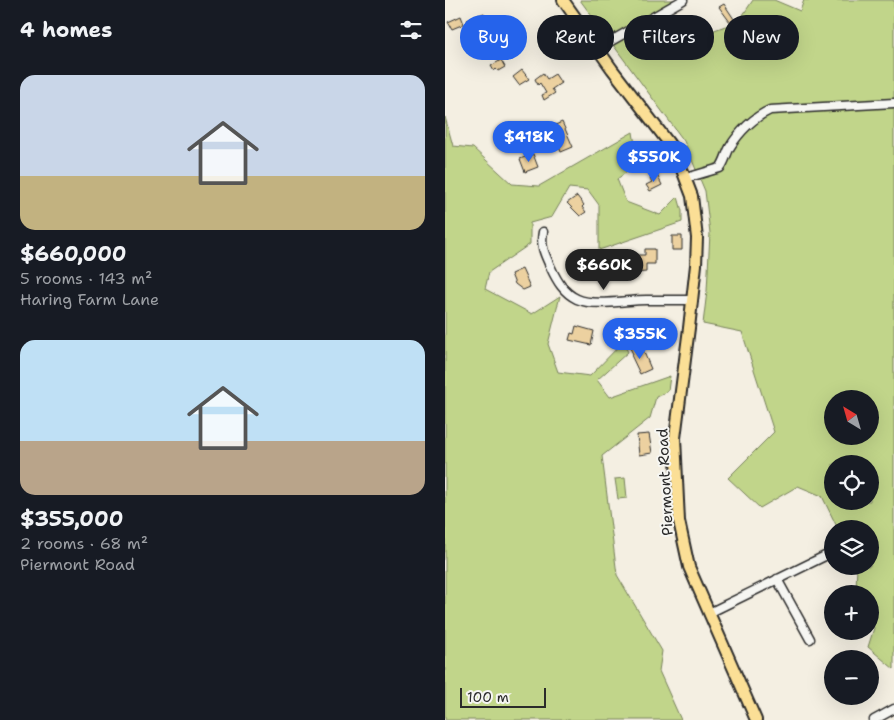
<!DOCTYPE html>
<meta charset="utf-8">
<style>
:root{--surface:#171b24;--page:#242831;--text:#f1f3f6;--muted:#9ea1a6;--accent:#2563eb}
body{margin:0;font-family:"Shantell Sans",sans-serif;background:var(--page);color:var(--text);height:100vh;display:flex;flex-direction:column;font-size:19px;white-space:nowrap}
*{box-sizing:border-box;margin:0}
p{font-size:16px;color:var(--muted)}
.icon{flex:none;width:28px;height:28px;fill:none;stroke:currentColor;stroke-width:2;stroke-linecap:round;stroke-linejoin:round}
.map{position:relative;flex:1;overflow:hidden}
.details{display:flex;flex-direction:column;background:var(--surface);width:445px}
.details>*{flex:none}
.banner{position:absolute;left:15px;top:15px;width:359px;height:45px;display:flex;gap:10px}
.needle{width:32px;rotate:323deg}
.buttons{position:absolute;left:379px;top:390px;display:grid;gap:10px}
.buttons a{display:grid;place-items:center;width:55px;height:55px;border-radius:50%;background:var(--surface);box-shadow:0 5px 20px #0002;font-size:25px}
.scale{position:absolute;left:15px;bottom:12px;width:86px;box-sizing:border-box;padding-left:5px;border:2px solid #2b2b2b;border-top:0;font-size:14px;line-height:18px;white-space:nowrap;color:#2b2b2b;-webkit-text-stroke:4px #f6f6f2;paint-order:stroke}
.price{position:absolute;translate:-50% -42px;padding:0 11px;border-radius:18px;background:var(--accent);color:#fff;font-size:16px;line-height:32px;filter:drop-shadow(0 1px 2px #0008)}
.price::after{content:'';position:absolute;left:50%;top:30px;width:15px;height:11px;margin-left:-8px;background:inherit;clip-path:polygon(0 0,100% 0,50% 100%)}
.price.current{background:#222;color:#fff}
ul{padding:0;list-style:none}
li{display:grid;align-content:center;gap:10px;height:265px;padding:0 20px}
li span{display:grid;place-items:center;height:155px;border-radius:15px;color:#555}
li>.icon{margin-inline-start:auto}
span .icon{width:90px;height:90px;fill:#fffc;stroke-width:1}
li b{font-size:21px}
h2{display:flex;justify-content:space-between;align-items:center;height:60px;padding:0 20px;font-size:21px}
.tag{padding:0 18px;border-radius:22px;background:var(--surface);box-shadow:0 5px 20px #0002;font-size:18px;line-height:45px}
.tag.current{background:var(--accent);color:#fff}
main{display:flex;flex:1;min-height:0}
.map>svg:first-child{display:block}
.green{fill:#c1d58a;stroke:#76805a;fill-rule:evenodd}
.building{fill:#ecd1a0;stroke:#2b2b2b}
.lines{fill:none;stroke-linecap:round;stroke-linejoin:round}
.minor-casing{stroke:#2b2b2b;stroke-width:11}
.major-casing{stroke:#2b2b2b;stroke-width:14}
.minor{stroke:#f6f6f2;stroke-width:8}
.major{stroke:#fbdf96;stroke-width:10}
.labels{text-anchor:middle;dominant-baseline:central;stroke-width:4;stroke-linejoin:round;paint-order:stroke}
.street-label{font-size:15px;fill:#2b2b2b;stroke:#f6f6f2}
</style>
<main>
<section class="details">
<h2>4 homes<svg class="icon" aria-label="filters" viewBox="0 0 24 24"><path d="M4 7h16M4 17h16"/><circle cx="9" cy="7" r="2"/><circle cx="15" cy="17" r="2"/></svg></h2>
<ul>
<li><span style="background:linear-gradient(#c9d6e8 65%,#c2b280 0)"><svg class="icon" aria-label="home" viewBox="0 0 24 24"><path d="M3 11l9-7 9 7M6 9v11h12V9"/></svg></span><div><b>$660,000</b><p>5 rooms · 143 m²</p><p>Haring Farm Lane</p></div></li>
<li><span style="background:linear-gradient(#bfe0f5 65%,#b9a48a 0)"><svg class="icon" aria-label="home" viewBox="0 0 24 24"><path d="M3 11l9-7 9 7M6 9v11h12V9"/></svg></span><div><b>$355,000</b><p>2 rooms · 68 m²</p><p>Piermont Road</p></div></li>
</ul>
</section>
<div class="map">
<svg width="449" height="720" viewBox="0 0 449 720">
<rect width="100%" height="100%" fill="#f4efe2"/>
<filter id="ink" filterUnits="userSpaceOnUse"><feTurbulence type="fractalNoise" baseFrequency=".02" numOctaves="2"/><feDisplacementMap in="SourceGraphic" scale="10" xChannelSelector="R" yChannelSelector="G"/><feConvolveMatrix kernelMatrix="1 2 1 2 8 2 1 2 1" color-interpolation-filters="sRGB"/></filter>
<g filter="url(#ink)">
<path class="green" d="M135 0H230L199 19 214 34 245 39 294 21 308 0H329L355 11 359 0H449V669L423 647 429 628 425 619V594H413L411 589 412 566H425V529H393L377 496 353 486 315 508 283 478 329 432 297 332 258 324 262 291 265 233 260 191 239 141ZM388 399H425V436H388ZM388 464H425V501H388Z
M0 117 8 146 28 148 67 184 94 186 188 132 193 164 172 179 181 202 215 215 233 197 237 211V222L154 250V205L143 190 124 188 107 217 85 223V244L44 272 40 289 87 314 115 296 103 344 113 372 145 376 178 342 183 352 152 380 165 397 225 376 223 391 211 397 205 418 157 456 172 575 217 651 214 671 236 720H0Z
M180 478 182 498 173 499 170 479Z"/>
<path class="building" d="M279 4 289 19 285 22 274 7Z
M39 13 41 18 45 17 50 29 47 31 50 38 34 45 31 36 34 35 30 27 25 26 22 20Z
M16 16 19 24 7 29 3 22Z
M56 60 60 67 53 71 51 69 49 71 46 66Z
M77 70 84 79 74 85 68 77Z
M98 73 102 79 110 74 116 83 107 89 110 93 99 100 97 95 101 93 95 83 93 85 90 79Z
M117 122 128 147 116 152 106 127Z
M88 154 93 167 80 172 75 159Z
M212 175 217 185 205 191 201 185 207 182 205 179Z
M132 196 139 205 137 207 141 212 135 216 122 203Z
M227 236H237V250H227Z
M200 249H210V264H201V272L189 273V255H200Z
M77 269 85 287 78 290 70 284 66 274Z
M131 326 149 331 146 345 124 340 126 333 129 334Z
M193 345 196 351 198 350 206 369 195 374 186 355 188 354 185 348Z
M204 434 207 453 194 455 192 435Z"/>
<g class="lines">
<defs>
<path id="minor" d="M152 49 238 0
M241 178 275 168C280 162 281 154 285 147 294 132 309 117 325 110L449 103
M98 232C95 246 100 255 106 268 112 281 119 293 132 299 150 307 181 300 201 300 216 300 231 300 247 300
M332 579 365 639
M264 613 382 555
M429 720 449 709"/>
<path id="major" d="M118 0 167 69 223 142 231 154 247 196 252 238 251 265 244 328 230 438 234 521 244 567 311 720"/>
</defs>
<use href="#minor" class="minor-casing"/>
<use href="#major" class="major-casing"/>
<use href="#minor" class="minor"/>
<use href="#major" class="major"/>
</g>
</g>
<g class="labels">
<g class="street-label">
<text transform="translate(220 482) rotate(-93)">Piermont Road</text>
</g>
</g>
</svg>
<div class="buttons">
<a><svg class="needle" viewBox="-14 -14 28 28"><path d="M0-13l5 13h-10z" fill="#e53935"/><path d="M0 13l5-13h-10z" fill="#9ea1a6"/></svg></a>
<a><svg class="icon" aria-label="locate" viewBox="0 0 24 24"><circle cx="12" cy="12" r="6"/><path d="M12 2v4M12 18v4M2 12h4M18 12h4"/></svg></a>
<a><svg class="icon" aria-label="layers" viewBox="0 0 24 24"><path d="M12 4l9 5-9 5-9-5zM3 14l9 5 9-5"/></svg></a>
<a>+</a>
<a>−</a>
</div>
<div class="scale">100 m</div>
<b class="price" style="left:84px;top:163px">$418K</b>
<b class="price" style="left:209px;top:183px">$550K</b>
<b class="price current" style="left:159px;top:291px">$660K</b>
<b class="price" style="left:195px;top:360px">$355K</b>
<div class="banner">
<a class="tag current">Buy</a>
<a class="tag">Rent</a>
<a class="tag">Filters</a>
<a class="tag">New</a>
</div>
</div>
</main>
